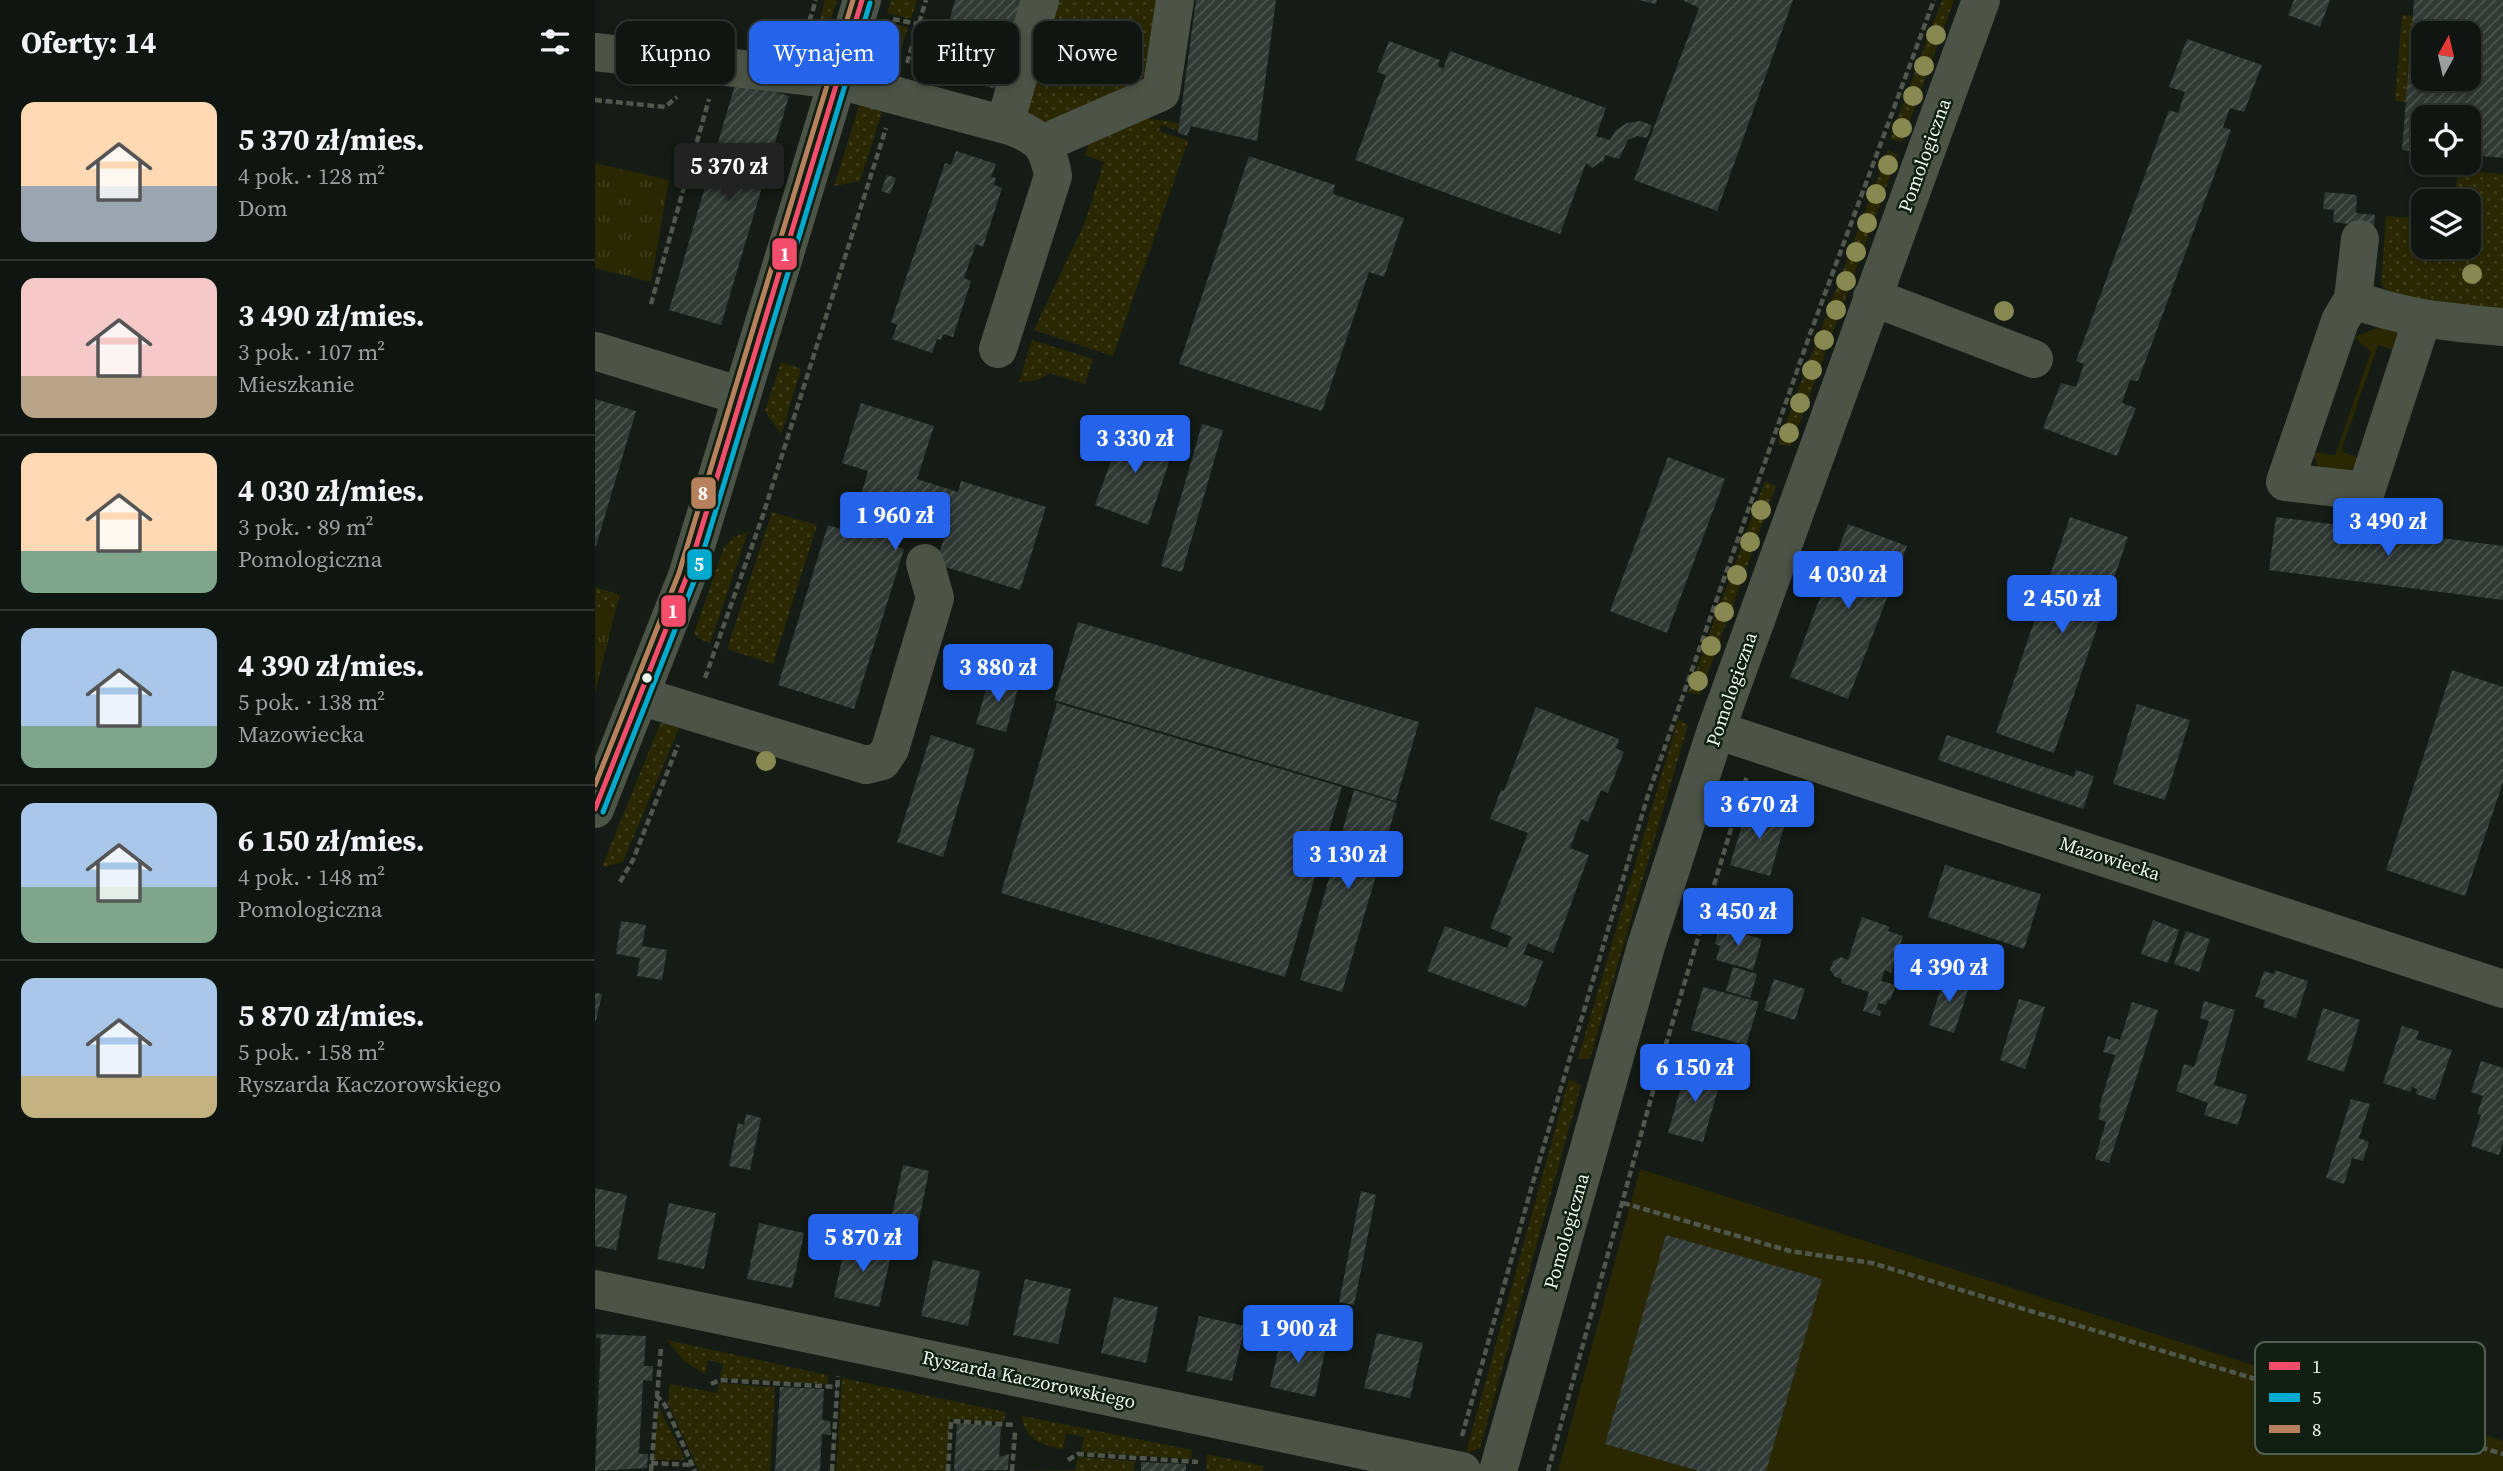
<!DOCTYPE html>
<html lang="pl">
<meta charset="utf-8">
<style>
:root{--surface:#0f1510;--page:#1d221e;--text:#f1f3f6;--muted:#9b9f9f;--line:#2f3430;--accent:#2563eb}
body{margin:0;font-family:"Source Serif 4",serif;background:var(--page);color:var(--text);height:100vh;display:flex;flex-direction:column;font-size:26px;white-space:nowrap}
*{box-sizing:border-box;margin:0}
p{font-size:23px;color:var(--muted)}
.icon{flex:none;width:38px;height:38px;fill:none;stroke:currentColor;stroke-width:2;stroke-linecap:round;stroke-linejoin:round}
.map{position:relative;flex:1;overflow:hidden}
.drawer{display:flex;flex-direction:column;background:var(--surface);width:595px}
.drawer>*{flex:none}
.banner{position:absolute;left:21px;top:21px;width:665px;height:63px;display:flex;gap:14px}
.needle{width:46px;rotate:8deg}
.tools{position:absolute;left:1816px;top:21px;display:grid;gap:14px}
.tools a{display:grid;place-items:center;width:70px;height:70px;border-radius:14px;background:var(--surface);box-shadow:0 4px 10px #0003,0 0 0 2px var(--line);font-size:35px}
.price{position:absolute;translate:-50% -60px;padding:0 16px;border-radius:7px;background:var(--accent);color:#fff;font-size:23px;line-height:46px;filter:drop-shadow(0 2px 4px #0008)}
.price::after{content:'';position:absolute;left:50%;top:42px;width:21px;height:16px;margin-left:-10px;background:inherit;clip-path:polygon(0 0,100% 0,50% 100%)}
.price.selected{background:#222;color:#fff}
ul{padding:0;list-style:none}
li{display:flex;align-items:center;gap:21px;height:175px;padding:0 21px}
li+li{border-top:2px solid var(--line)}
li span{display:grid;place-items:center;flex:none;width:196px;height:140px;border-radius:14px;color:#555}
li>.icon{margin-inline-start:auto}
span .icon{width:84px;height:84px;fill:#fffc;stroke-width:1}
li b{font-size:30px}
h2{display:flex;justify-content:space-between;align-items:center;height:84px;padding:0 21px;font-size:30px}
.tag{padding:0 24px;border-radius:14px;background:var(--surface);box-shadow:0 4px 10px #0003,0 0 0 2px var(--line);font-size:24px;line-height:63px}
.tag.selected{background:var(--accent);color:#fff}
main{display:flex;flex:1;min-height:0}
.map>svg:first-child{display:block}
.grass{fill:url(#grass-dots)}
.park{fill:url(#park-tufts)}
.garden{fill:#2a2803}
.building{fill:url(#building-hatch);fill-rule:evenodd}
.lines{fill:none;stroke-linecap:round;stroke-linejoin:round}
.path{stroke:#51574d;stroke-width:4.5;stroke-dasharray:7 3.5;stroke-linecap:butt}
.minor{stroke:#4c5447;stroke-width:38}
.bus-1-casing{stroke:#101f12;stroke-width:10}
.bus-2-casing{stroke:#101f12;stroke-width:10}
.bus-3-casing{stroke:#101f12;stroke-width:10}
.bus-1{stroke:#f44d6c;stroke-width:5}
.bus-2{stroke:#00a9ce;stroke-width:5}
.bus-3{stroke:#b6815c;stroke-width:5}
.tree{fill:#888851}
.bus-dot{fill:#ebf5ec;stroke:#101f12;stroke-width:2.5}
.labels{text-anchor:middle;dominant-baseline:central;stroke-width:5;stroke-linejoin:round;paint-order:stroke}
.street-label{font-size:19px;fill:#ebf5ec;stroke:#101f12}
.key{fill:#101f12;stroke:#525f53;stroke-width:2}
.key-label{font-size:19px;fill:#ebf5ec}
.line-badge{stroke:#101f12;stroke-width:2.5}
.badge-label{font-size:19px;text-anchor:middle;font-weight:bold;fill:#fff}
</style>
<main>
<section class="drawer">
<h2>Oferty: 14<svg class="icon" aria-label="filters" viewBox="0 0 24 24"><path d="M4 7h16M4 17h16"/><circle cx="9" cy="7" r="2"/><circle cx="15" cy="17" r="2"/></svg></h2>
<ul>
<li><span style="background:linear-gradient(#ffd9b3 60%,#9aa5b1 0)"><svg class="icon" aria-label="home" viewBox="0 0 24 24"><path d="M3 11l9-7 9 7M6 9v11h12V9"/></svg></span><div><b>5 370 zł/mies.</b><p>4 pok. · 128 m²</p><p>Dom</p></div></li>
<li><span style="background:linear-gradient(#f6c9c9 70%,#b9a48a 0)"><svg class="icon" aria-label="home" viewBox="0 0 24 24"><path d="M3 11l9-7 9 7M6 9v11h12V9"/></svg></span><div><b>3 490 zł/mies.</b><p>3 pok. · 107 m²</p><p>Mieszkanie</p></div></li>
<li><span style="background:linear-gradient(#ffd9b3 70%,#7fa58c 0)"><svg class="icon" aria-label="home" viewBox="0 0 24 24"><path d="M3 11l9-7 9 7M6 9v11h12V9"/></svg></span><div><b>4 030 zł/mies.</b><p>3 pok. · 89 m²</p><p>Pomologiczna</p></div></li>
<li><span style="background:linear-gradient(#a9c7e8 70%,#7fa58c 0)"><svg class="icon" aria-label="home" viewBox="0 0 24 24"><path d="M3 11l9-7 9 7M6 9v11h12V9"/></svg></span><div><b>4 390 zł/mies.</b><p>5 pok. · 138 m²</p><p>Mazowiecka</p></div></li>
<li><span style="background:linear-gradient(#a9c7e8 60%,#7fa58c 0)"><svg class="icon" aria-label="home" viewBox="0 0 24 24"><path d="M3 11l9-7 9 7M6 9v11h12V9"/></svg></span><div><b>6 150 zł/mies.</b><p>4 pok. · 148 m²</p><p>Pomologiczna</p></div></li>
<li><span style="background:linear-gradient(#a9c7e8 70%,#c2b280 0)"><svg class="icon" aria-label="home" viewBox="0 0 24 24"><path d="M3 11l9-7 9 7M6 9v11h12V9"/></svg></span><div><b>5 870 zł/mies.</b><p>5 pok. · 158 m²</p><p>Ryszarda Kaczorowskiego</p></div></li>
</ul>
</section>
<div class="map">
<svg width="1908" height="1471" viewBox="0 0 1908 1471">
<defs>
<pattern id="grass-dots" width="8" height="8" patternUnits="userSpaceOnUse" patternTransform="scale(1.75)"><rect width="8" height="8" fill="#2a2803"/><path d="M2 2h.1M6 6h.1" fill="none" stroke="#3f3d1c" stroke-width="1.8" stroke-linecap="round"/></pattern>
<pattern id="park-tufts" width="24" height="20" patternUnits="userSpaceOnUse" patternTransform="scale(1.75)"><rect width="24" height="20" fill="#2a2803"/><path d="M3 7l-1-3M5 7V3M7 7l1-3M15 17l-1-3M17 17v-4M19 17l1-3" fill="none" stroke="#3f3d1c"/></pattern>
<pattern id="building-hatch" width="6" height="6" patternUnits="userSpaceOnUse" patternTransform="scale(1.75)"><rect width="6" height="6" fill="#303934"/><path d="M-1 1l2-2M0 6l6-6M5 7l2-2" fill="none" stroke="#4e5652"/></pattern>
</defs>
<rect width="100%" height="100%" fill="#141c15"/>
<path class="grass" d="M230 0H242L222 62 214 63Z
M296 0H322L316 19 292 13Z
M458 0H570L545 95 441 125 427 119Z
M1347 0H1359L1307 142 1295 139Z
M1807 15 1818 16 1811 102 1800 101Z
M297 24 313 27 295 85 280 80Z
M266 100 289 106 265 181 239 186Z
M535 116 584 123 583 131 566 125 564 131 593 141 518 356 439 330 490 222 509 162 490 155 494 142Z
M1293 150 1303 155 1196 446 1183 444Z
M1863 170 1908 174V316L1797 296 1786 285 1791 216 1829 219V247H1874V201H1860Z
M437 340 498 359 490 384 455 373 442 380 424 382Z
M186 362 206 369 186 434 170 411Z
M1170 481 1181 486 1105 695 1093 693Z
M177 512 222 525 178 664 132 649Z
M153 532 115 643 102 638 99 633 129 547 139 537Z
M0 587 25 595 20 613 0 607Z
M1083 719 1093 725 995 1059H983Z
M68 723 84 728 28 862 7 867 65 724Z
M974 1079 986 1085 885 1448 871 1453Z
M72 1340 233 1375V1384L125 1378 128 1364 113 1360 110 1374 89 1361Z
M247 1378 411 1412 409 1422 355 1419 352 1471H241Z
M124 1383 180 1387 175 1471H104L73 1403 75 1384 122 1393Z
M63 1406 90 1458 88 1460H59Z
M427 1416 597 1450 596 1459 486 1452 489 1437 471 1433 468 1449C448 1445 429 1440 427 1416Z
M611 1454 668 1466V1471H612Z
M483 1457 540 1461 539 1471H423L480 1470Z"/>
<path class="park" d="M0 163 74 180 56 282 0 268Z
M0 607 20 613 0 692Z"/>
<path class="garden" d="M1785 327 1802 332 1806 337 1804 352 1783 345 1746 451 1764 458 1756 470 1723 468 1718 452 1740 455 1776 352 1759 337Z
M1045 1169 1670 1369 1674 1364 1908 1441V1471H963Z"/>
<path class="building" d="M360 0H426L401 89 340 73Z
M601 0H681L662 141 596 126 592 136 583 133Z
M1043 0H1062L1061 4Z
M1087 0H1198L1122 211 1039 180 1104 8Z
M1699 0H1735L1725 27 1693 15Z
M1819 0H1908V158L1874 155V117H1829V152L1807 150ZM1829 33H1874V79H1829Z
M1592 39 1667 65 1649 112 1635 108 1628 127 1636 130 1543 381 1535 380 1527 403 1541 408 1522 456 1448 428 1466 383 1481 387 1489 364 1481 361 1574 110 1583 113 1590 92 1574 87Z
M794 41 845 60 843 66 848 69 855 51 1011 108 1001 136 1015 140 1021 130 1032 123 1045 121 1057 125 1052 138 1042 136 1033 140 1024 159 1010 155 1008 164 1007 161 997 168 991 163 965 234 760 160 791 75 782 72Z
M141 81 194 96 126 325 74 310Z
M361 151 401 164 396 177 401 178 399 185 407 188 388 247 381 244 369 278 376 281 358 337 348 334 346 340 342 339 337 353 297 339 302 325 296 322 350 163 356 165Z
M654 156 740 185 738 194 809 218 789 277 774 272 727 411 584 364Z
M292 175 301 178 295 194 286 191Z
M1730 192 1762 195 1761 213 1780 215 1779 227 1738 222 1739 210 1728 209Z
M0 399 41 411 1 546H0Z
M266 403 339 426 322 479 363 492 366 481 451 507 425 590 341 564 351 531 309 518 300 546 309 549 259 709 183 685 233 525 255 532 273 471 247 463Z
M607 424 628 430 587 572 566 566Z
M529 426 580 444 553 525 500 505Z
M1073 457 1130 479 1072 633 1015 611Z
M1475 517 1533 537 1459 753 1401 733Z
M1681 517 1908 546V600L1674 570Z
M1253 524 1312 546 1253 699 1195 677Z
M483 622 824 722 801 801 459 700Z
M1857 670 1908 687V782L1870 896 1791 870Z
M395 676 424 685 411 732 381 724Z
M462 703 747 787 690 977 406 893Z
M1542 704 1595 720 1570 800 1518 784Z
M941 707 1024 739 1021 748 1029 752 1013 793 1006 790 993 822 986 819 975 848 994 855 958 953 933 943 931 948 928 954 948 961 931 1007 832 971 850 926 912 948 917 937 895 928 933 833 895 819 906 790 909 791Z
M336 735 380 749 348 857 302 842Z
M1352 735 1479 777 1481 770 1499 776 1488 809 1343 760Z
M759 790 802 803 747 992 705 980Z
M1153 805 1192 816 1175 876 1135 865Z
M1350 865 1446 894 1429 949 1333 917Z
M1267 917 1295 927 1293 931 1308 936 1296 973 1290 970 1286 981 1301 985 1295 1000 1293 999 1291 1005 1284 1003 1281 1009 1286 1011 1285 1016 1268 1011 1274 992 1246 983 1247 979 1240 977 1235 970 1238 961 1246 957 1253 960Z
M1558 920 1584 930 1573 963 1546 954Z
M26 921 51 925 47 946 72 950 67 980 42 976 45 958 21 954Z
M1124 927 1167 939 1158 970 1121 960 1125 946 1120 944Z
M1591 931 1615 939 1604 972 1579 964Z
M1138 967 1162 974 1155 998 1131 991Z
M1680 970 1713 981 1701 1018 1668 1007 1670 1000 1660 997 1669 971 1679 974Z
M1350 976 1375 984 1359 1033 1334 1025Z
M1179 979 1210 989 1200 1020 1169 1010Z
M1108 987 1164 1002 1151 1045 1096 1030Z
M0 993 7 994 1 1021H0Z
M1424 999 1450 1007 1430 1069 1405 1060Z
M1609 1001 1640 1010 1619 1085 1652 1095 1643 1125 1609 1115 1613 1103 1581 1091 1589 1064 1599 1067 1614 1021 1605 1018Z
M1537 1002 1563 1010 1514 1163 1500 1159 1511 1122 1503 1119 1506 1108 1504 1107 1520 1055 1508 1052 1513 1036 1525 1040Z
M1728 1008 1765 1020 1749 1072 1712 1060Z
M1807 1026 1824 1031 1821 1039 1857 1050 1840 1100 1821 1094 1822 1089 1817 1087 1815 1092 1788 1083Z
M1886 1061 1908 1068V1142L1904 1155 1876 1146 1886 1115 1882 1114 1888 1096 1876 1092Z
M1092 1065 1127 1075 1108 1142 1073 1133Z
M1756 1099 1775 1104 1764 1138 1774 1142 1768 1161 1757 1158 1749 1184 1731 1178Z
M151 1114 166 1118 155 1170 134 1166 143 1123 149 1125Z
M308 1165 334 1171 323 1225 296 1219Z
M0 1188 32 1195 21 1250 0 1246Z
M766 1191 781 1195 759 1305 744 1302Z
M74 1203 121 1213 109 1269 62 1259Z
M164 1223 209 1233 197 1288 152 1279Z
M1071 1235 1227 1279 1171 1471H1104L1010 1444Z
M251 1241 297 1251 284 1307 239 1297Z
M338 1260 385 1271 373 1326 326 1316Z
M430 1279 476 1289 463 1344 418 1335Z
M519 1297 563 1307 551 1363 506 1353Z
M604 1316 650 1326 637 1381 591 1371Z
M687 1333 732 1343 720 1397 675 1387Z
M782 1333 828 1343 815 1398 769 1388Z
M1 1334 51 1336 49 1366H58L57 1381 48 1380 44 1454H53L52 1468 0 1471 6 1338H1Z
M185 1387 229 1389 227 1420 235 1421 236 1435 227 1434 225 1471H180Z
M362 1423 406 1426 404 1457 414 1454 413 1470 359 1471Z
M546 1462 591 1464V1471H546Z"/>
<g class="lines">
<path class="path" d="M298 19 323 24
M208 41 221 0
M312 63 331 0
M0 100 70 107 82 97
M56 304 114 99
M110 678 168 515 291 128
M25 882 38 860 83 745
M1028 1203 1195 1251 1277 1263 1908 1454
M116 1384 125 1380 242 1387
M61 1395 70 1405 100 1471
M867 1436 936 1189 1053 795 1215 334 1339 0
M473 1460 483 1454 603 1462
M56 1463 97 1465
M56 1471 66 1348
M237 1471 243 1376
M353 1471 356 1421 420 1425
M417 1471 420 1432
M953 1471 1071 1044 1152 776"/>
<path class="minor" d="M0 52 243 80 418 127C446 138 453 147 458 176L403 349
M410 124 445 0
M449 147 461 138 566 92 580 0
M1765 239 1758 299C1808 319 1855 322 1908 327
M1277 297 1439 359
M1758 299 1745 321 1690 482 1771 491 1827 320
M0 351 146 396
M45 696 271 765 287 761 295 749 340 598 330 563
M1121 730 1908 989
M0 809 92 576 267 0
M0 1289 867 1471
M903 1471 1051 946 1121 730 1386 0"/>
<defs>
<path id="bus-1" d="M0 809 92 576 267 0"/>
<path id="bus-2" d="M8 812 100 579 275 3"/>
<path id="bus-3" d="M0 785 84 573 258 0"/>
</defs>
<use href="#bus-1" class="bus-1-casing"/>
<use href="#bus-2" class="bus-2-casing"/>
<use href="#bus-3" class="bus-3-casing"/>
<use href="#bus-1" class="bus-1"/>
<use href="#bus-2" class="bus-2"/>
<use href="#bus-3" class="bus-3"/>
</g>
<g class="tree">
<circle cx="1341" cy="35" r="10"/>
<circle cx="1329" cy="66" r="10"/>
<circle cx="1318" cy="96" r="10"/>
<circle cx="1307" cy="128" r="10"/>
<circle cx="1293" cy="165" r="10"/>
<circle cx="1281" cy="194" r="10"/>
<circle cx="1272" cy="223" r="10"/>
<circle cx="1261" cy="252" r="10"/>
<circle cx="1877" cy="274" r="10"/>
<circle cx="1251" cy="281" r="10"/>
<circle cx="1241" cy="310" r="10"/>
<circle cx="1409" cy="311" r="10"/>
<circle cx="1229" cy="340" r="10"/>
<circle cx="1217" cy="370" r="10"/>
<circle cx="1205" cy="403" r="10"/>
<circle cx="1194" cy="433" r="10"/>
<circle cx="1166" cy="510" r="10"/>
<circle cx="1155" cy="542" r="10"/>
<circle cx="1142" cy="575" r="10"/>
<circle cx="1129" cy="612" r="10"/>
<circle cx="1116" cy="646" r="10"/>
<circle cx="1103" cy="681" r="10"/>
<circle cx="171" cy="761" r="10"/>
</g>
<circle class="bus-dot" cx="52" cy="678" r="6"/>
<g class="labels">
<g class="street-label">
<text transform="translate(1329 155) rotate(-70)">Pomologiczna</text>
<text transform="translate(1136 689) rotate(-71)">Pomologiczna</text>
<text transform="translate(1515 858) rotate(18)">Mazowiecka</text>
<text transform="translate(971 1231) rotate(-74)">Pomologiczna</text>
<text transform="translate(434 1379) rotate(12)">Ryszarda Kaczorowskiego</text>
</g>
</g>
<rect x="1660" y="1342" width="230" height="112" rx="10" class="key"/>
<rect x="1674" y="1362" width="31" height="8" fill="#f44d6c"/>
<rect x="1674" y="1393" width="31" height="9" fill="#00a9ce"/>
<rect x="1674" y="1425" width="31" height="8" fill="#b6815c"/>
<g class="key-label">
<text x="1717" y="1373">1</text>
<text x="1717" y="1404">5</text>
<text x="1717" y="1436">8</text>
</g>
<g class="line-badge">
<rect x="176" y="237" width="27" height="34" rx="7" fill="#f44d6c"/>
<rect x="95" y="476" width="27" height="34" rx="7" fill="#b6815c"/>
<rect x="91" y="548" width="27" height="33" rx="7" fill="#00a9ce"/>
<rect x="65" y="594" width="27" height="34" rx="7" fill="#f44d6c"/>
</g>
<g class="badge-label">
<text x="190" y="261">1</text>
<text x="108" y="500">8</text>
<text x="104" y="571">5</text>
<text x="78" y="618">1</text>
</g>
</svg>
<div class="tools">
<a><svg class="needle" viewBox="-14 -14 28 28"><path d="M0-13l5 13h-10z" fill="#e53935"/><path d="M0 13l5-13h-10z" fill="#9b9f9f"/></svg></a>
<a><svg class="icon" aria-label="locate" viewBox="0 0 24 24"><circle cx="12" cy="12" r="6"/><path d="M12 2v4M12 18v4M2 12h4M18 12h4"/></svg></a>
<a><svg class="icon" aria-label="layers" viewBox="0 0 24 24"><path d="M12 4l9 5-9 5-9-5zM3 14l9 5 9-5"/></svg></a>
</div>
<b class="price selected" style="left:134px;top:203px">5 370 zł</b>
<b class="price" style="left:540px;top:475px">3 330 zł</b>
<b class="price" style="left:300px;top:552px">1 960 zł</b>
<b class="price" style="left:1793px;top:558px">3 490 zł</b>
<b class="price" style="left:1253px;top:611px">4 030 zł</b>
<b class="price" style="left:1467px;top:635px">2 450 zł</b>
<b class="price" style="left:403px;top:704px">3 880 zł</b>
<b class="price" style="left:1164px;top:841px">3 670 zł</b>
<b class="price" style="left:753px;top:891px">3 130 zł</b>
<b class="price" style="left:1143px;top:948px">3 450 zł</b>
<b class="price" style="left:1354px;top:1004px">4 390 zł</b>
<b class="price" style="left:1100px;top:1104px">6 150 zł</b>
<b class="price" style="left:268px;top:1274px">5 870 zł</b>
<b class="price" style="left:703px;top:1365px">1 900 zł</b>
<div class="banner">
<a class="tag">Kupno</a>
<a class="tag selected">Wynajem</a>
<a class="tag">Filtry</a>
<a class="tag">Nowe</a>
</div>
</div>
</main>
